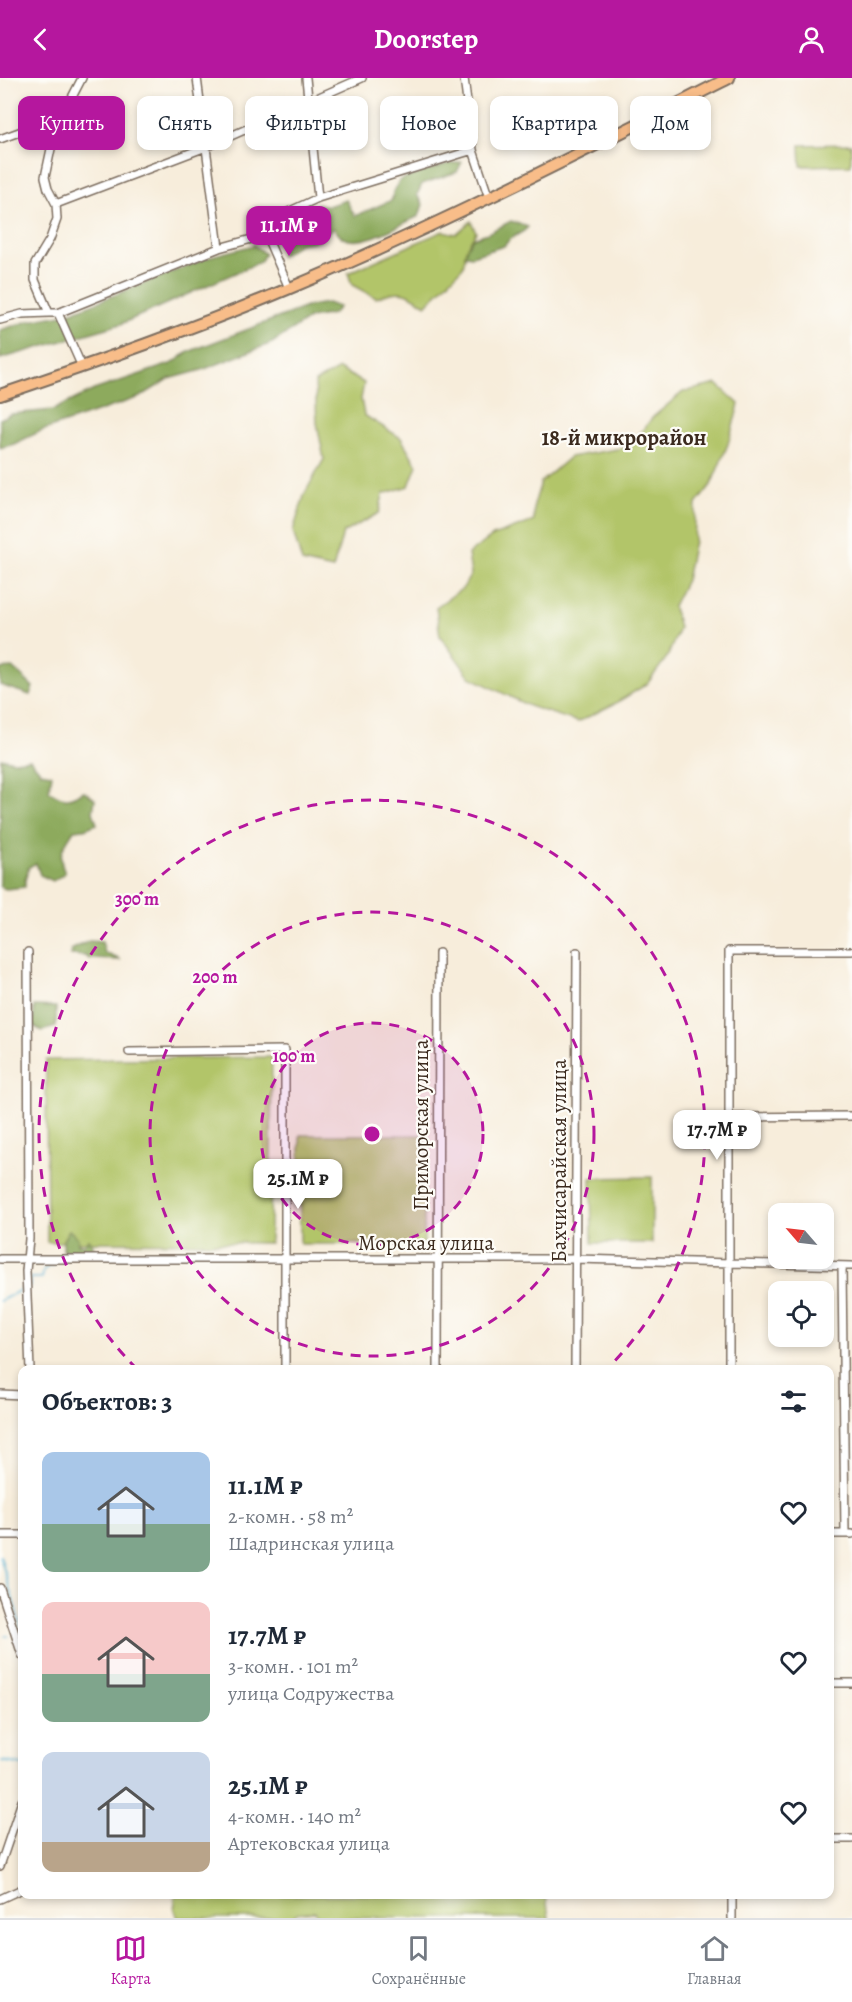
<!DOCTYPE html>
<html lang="ru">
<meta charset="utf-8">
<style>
:root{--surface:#fff;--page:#f2f2f3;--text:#1f2937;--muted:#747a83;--line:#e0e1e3;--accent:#b5179e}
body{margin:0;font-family:Alegreya,serif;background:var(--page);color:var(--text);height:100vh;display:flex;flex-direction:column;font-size:22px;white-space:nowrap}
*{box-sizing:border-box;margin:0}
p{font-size:20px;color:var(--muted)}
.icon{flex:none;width:33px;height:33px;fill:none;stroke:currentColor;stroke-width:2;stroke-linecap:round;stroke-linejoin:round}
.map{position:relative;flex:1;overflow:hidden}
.side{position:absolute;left:18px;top:1287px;width:816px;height:534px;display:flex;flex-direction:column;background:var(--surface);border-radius:12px;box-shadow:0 3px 9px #0003}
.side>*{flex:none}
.guide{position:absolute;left:18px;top:18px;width:816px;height:54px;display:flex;gap:12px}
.needle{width:39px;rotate:298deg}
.fabs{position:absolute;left:768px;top:1125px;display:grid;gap:12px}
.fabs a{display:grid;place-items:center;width:66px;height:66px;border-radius:12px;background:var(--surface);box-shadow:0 3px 9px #0003;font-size:30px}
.price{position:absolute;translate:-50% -51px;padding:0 14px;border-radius:12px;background:#fff;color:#222;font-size:20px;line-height:39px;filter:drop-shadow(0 2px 3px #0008)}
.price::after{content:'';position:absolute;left:50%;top:36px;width:18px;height:14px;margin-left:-9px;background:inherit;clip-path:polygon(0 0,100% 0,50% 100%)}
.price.on{background:var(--accent);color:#fff}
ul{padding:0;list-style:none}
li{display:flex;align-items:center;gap:18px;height:150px;padding:0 24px}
li span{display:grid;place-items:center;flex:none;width:168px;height:120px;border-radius:12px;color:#555}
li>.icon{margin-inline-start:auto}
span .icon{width:72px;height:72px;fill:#fffc;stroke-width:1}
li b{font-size:26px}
h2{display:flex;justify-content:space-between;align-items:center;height:72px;padding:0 24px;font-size:26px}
.tag{padding:0 21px;border-radius:12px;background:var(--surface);box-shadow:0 3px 9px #0003;font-size:21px;line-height:54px}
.tag.on{background:var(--accent);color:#fff}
header{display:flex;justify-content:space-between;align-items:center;height:78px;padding:0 24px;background:var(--accent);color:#fff;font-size:27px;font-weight:600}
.tabs{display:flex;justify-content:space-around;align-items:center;height:84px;border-top:2px solid var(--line);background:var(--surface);font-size:16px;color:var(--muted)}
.tabs a{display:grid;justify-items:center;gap:3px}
.tabs .on{color:var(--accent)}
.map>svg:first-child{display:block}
.green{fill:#b2c569;stroke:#767844;stroke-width:1.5}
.forest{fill:#8daa5d;stroke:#646a3e;stroke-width:1.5}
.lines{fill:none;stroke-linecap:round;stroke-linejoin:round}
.stream{stroke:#51adcf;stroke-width:2}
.minor-casing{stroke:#7d6e60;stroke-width:10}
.primary-casing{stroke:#7d6e60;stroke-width:14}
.minor{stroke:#fff;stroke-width:7}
.primary{stroke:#f8bd89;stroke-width:10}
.ring{fill:none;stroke:#b5179e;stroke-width:3;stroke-dasharray:10 8}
.labels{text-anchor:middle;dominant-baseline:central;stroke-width:4.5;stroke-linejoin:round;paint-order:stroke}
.street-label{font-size:21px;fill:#3b2a1e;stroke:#fdfcf7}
.neighbourhood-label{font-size:22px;font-weight:bold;fill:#3b2a1e;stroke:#fdfcf7}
.centre{fill:#b5179e;stroke:#fdfcf7;stroke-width:3}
.ring-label{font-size:18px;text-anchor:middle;font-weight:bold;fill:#b5179e;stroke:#fdfcf7;stroke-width:4.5;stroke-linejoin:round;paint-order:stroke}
</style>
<header><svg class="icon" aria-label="back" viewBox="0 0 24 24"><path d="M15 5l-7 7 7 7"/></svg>Doorstep<svg class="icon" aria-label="person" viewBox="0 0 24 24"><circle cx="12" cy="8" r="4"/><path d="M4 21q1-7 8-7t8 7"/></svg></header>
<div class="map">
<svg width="852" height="1840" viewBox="0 0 852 1840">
<rect width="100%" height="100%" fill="#fdfcf7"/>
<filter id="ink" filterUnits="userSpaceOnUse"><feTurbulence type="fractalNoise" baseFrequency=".0167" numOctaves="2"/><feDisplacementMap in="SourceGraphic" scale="12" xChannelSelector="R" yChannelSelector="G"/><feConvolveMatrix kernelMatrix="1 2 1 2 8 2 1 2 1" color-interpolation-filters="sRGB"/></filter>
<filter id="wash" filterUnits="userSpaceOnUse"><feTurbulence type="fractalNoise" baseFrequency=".008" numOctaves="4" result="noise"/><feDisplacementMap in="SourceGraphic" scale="24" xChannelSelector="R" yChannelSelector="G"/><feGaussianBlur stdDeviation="1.35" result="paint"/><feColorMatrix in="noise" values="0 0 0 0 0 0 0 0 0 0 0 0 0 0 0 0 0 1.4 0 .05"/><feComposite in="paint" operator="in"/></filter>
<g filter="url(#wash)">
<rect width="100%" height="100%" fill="#f7eddb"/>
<path class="green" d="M851 66V87L801 88 800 67Z
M471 143 476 154 467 169 463 189 426 227C406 213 400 210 376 220L352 207 348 195 443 153 456 156Z
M339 291 364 305 361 321 364 337 401 360 417 387 409 408 383 416 379 435 343 455 333 491 302 484 293 453 305 415 324 381 317 345 315 304Z
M717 306 739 326 728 366 711 407 696 426 694 463 686 502 673 528 679 550 668 578 647 606 616 625 578 644 529 628 470 599 440 558 436 529 463 510 471 496 468 476 493 458 534 443V427L541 404 570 379 629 369 653 339 683 314Z
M272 979 270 1165 47 1164 46 982Z
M300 1057H424V1166H300Z
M652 1099V1165H592L591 1100Z
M176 1817H546L549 1840H319L315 1833 297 1835 292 1840H178L174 1831Z"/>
<path class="forest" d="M462 84 457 94 422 106 417 117 423 126 419 138C402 146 362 170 343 160 339 158 336 152 333 150L318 163 299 166 281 178V160L290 150 286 142 318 126 328 128 346 122 355 138 392 122 393 114 400 102 447 86Z
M511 143 528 149 524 153 510 161 504 168 472 178 465 177 467 169 473 160 488 155Z
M254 167 265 176 260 184 121 246 0 281V252L29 243 67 236 215 177Z
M327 225 339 229 333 236 310 240 272 265 202 292 169 301 140 319 41 353 14 366 0 370V341L11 336 53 332 94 312 173 285 188 274 309 228Z
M13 590 33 609 30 617 0 607V591Z
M1 680 14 683 30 681 41 694 52 696 49 713C65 723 69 722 84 713L95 721 93 734 97 746 84 751 74 752C64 768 56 776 65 795L53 803 40 797 36 785 29 789 25 802V809L6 811 0 809Z
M89 863 102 864 105 875 121 882 89 881 86 878 71 877V872Z
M34 928 56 929V949L42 953 33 948Z
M69 1152 78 1160V1166L84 1167 88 1161 93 1167 94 1173H63V1162Z"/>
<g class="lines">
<path class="stream" d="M30 1208V1200H42L44 1192 49 1188H53
M0 1223 24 1210
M0 1478 22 1552
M5 1558H8
M2 1683 22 1687"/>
</g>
</g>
<g filter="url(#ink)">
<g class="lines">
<defs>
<path id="minor" d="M197 0 219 170
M306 0 318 120
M464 0 473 72 489 120
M0 61 30 50 55 52
M56 126 206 69 362 0
M266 157 289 210
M58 235 219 170 266 157 286 135 318 120 473 72
M0 242 22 236 49 235
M82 289 58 235H49L35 202V186L50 161 57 141 56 126 48 111 45 99 55 52 82 0
M28 874 29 1161 26 1193 30 1292
M129 974 285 972V1292
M729 1039 852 1038
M0 1181H576L852 1188
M842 1188 845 1456
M438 1292 439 875
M575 1292 577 874
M729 1292V873H852
M0 1316 22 1317
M830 1456H852
M0 1457H22
M0 1510 22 1577
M830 1605H852
M830 1761H852
M0 1788 22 1723
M732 1816V1840
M0 1821 22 1811"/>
<path id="primary" d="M0 317C97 284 195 250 290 210 440 147 584 73 729 0"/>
</defs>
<use href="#minor" class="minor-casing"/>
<use href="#primary" class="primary-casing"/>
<use href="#minor" class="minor"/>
<use href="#primary" class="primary"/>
</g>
</g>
<circle cx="372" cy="1056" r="111" fill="#b5179e" fill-opacity=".12"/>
<g class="ring">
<circle cx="372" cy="1056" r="111"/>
<circle cx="372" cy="1056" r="222"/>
<path d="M137 1291A333 333 0 1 1 607 1291"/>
</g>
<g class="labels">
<g class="street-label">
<text transform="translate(421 1047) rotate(-90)">Приморская улица</text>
<text transform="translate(559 1083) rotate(-90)">Бахчисарайская улица</text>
<text x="426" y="1165">Морская улица</text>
</g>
<g class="neighbourhood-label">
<text x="624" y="360">18-й микрорайон</text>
</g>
</g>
<circle cx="372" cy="1056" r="9" class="centre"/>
<g class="ring-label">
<text x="137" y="827">300 m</text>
<text x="215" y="905">200 m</text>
<text x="294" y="984">100 m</text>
</g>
</svg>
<div class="fabs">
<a><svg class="needle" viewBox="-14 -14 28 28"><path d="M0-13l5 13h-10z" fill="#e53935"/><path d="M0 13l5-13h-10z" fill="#747a83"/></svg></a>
<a><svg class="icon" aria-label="locate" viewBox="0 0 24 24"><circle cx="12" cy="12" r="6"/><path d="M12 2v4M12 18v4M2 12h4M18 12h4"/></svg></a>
</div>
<b class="price on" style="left:289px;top:179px">11.1M ₽</b>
<b class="price" style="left:717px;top:1083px">17.7M ₽</b>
<b class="price" style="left:298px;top:1132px">25.1M ₽</b>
<div class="guide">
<a class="tag on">Купить</a>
<a class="tag">Снять</a>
<a class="tag">Фильтры</a>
<a class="tag">Новое</a>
<a class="tag">Квартира</a>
<a class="tag">Дом</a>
</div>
<section class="side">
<h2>Объектов: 3<svg class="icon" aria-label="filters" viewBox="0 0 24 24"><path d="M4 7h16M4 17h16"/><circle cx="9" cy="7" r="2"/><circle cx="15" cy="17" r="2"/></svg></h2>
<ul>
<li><span style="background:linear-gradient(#a9c7e8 60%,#7fa58c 0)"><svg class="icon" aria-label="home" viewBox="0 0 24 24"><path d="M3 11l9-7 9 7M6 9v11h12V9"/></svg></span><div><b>11.1M ₽</b><p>2-комн. · 58 m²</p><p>Шадринская улица</p></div><svg class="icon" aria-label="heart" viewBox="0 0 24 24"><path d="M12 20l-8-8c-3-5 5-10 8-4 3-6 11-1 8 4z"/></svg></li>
<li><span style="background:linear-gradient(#f6c9c9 60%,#7fa58c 0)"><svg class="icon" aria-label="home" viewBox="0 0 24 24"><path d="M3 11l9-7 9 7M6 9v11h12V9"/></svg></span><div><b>17.7M ₽</b><p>3-комн. · 101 m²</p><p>улица Содружества</p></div><svg class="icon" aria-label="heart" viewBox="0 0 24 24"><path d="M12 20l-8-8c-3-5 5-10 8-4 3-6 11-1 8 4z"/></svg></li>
<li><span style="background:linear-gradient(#c9d6e8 75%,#b9a48a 0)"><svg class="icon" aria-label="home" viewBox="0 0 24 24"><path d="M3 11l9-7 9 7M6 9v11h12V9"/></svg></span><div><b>25.1M ₽</b><p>4-комн. · 140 m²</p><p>Артековская улица</p></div><svg class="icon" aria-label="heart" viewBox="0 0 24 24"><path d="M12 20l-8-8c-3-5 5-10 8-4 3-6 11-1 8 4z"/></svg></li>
</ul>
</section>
</div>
<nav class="tabs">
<a class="on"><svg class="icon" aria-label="map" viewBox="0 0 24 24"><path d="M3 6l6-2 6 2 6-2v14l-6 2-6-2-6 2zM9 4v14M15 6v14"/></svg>Карта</a>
<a><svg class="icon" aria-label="saved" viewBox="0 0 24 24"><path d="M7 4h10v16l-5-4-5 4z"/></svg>Сохранённые</a>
<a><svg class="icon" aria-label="home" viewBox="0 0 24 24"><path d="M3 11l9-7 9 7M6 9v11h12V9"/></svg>Главная</a>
</nav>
